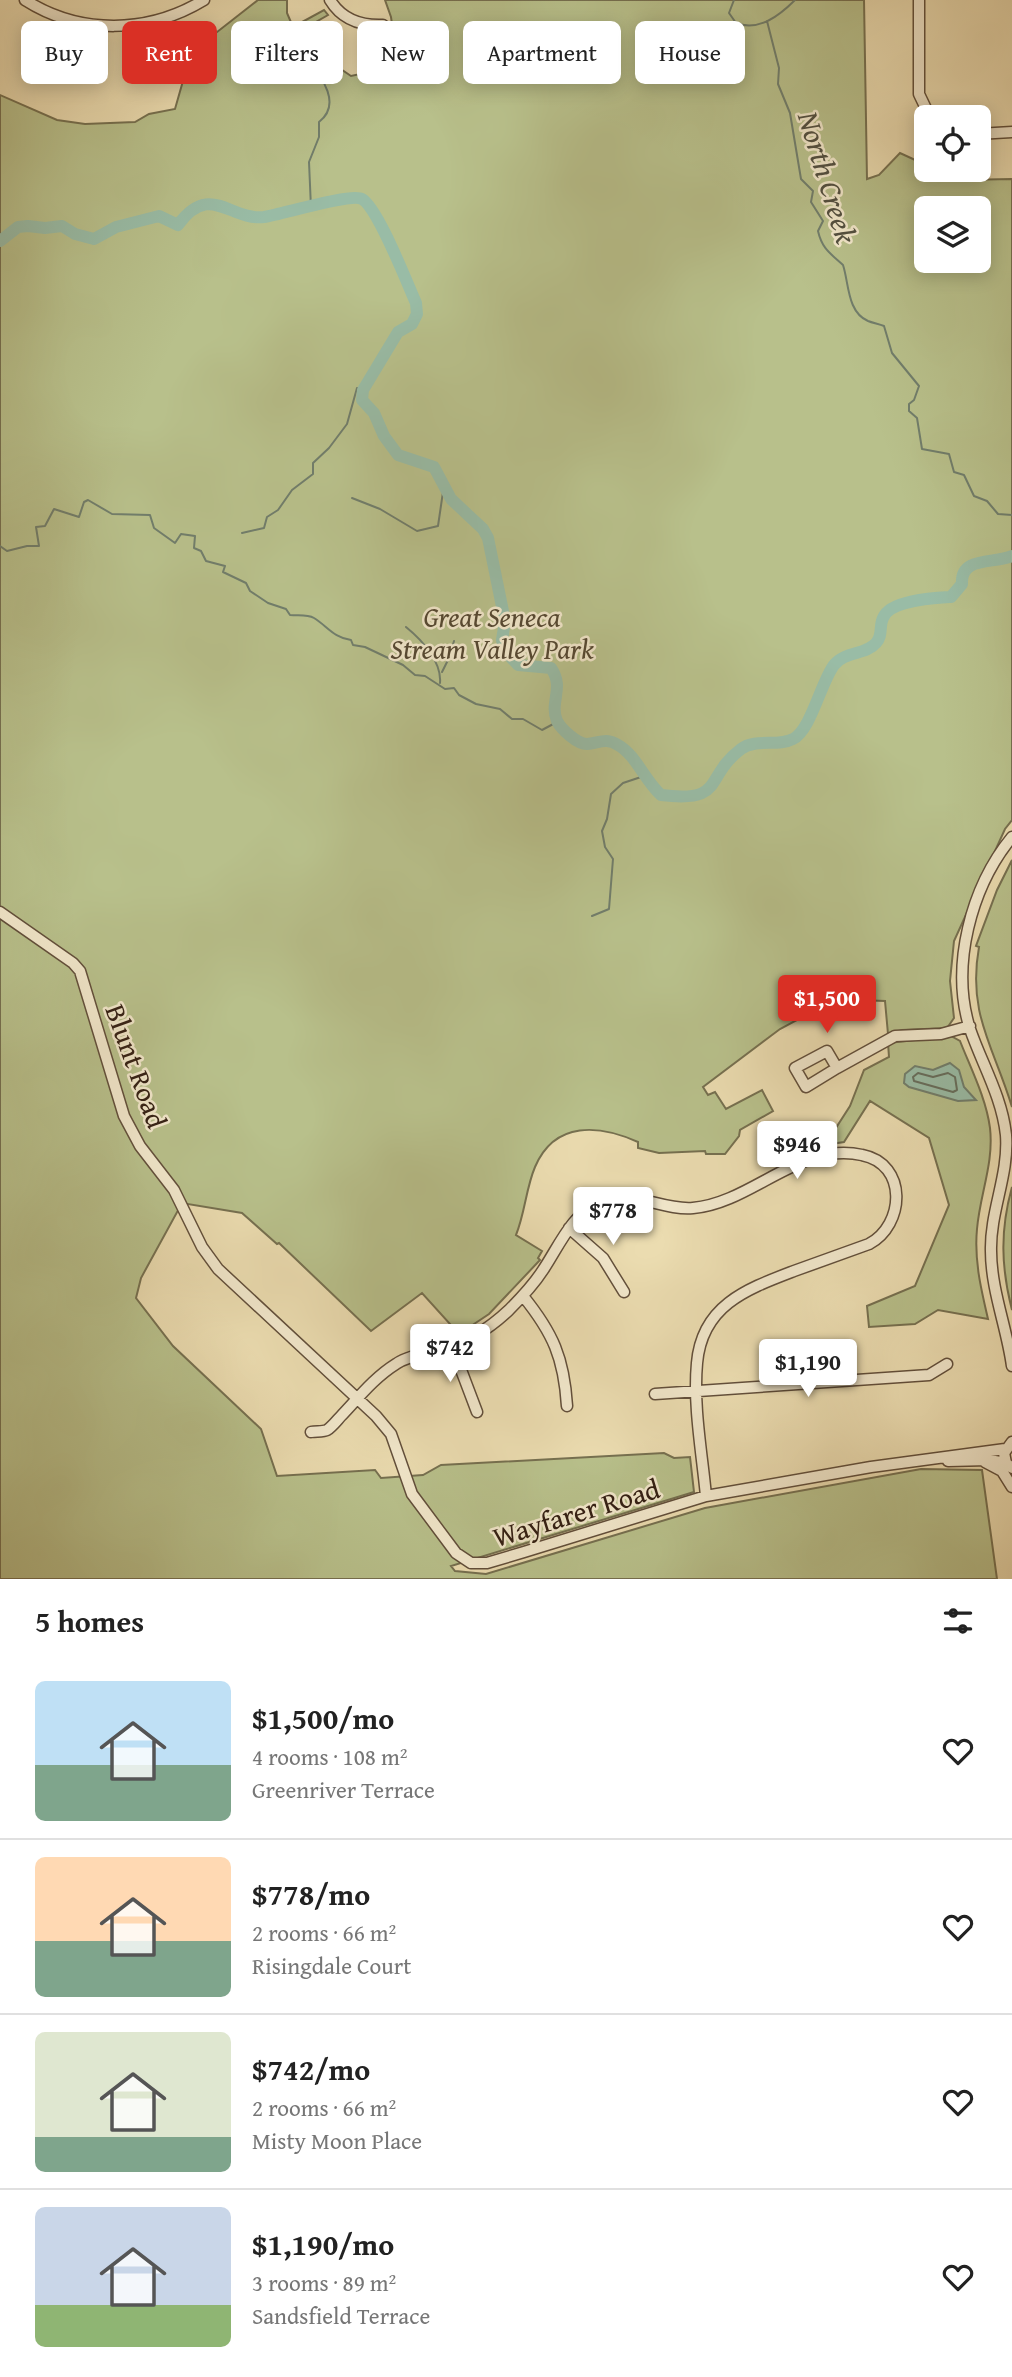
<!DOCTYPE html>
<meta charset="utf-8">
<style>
:root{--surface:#fff;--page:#f6f6f6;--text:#222;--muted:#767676;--line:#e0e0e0;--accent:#d93025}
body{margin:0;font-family:"Gentium Book Plus",serif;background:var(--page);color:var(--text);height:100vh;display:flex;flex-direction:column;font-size:26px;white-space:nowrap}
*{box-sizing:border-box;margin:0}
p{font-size:23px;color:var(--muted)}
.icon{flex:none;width:38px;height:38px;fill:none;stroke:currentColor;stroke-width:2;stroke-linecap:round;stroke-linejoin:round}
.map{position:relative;height:1579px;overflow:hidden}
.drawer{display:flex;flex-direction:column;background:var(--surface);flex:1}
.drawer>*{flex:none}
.hud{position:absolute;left:21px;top:21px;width:971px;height:63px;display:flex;gap:14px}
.controls{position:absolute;left:914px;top:105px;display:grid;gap:14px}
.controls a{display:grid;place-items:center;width:77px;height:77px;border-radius:10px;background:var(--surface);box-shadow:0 4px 18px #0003;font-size:35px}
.price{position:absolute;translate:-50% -60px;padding:0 16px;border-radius:7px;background:#fff;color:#222;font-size:23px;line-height:46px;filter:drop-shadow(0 2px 4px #0008)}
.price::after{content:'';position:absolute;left:50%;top:42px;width:21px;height:16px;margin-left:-10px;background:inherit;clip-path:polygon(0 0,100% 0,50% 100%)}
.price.on{background:var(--accent);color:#fff}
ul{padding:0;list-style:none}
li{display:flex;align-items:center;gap:21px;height:175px;padding:0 35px}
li+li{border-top:2px solid var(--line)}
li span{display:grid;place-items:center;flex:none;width:196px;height:140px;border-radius:10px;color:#555}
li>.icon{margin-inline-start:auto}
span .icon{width:84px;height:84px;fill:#fffc;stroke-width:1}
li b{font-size:30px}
h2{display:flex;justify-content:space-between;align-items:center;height:84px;padding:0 35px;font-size:30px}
.pill{padding:0 24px;border-radius:10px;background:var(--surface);box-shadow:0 4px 18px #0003;font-size:24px;line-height:63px}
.pill.on{background:var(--accent);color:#fff}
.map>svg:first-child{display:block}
.green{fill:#b8c08b;stroke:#767050;stroke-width:2;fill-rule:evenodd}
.water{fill:#99bca6;stroke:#717e6c;stroke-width:2}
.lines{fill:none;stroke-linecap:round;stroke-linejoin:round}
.shore{stroke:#666e5d;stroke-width:2}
.stream{stroke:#717e6c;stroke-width:2}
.river{stroke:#99bca6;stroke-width:12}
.minor-casing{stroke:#624f3b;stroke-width:13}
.minor{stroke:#f2e8cc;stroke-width:10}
.labels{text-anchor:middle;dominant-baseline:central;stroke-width:5;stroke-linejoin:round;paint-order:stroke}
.park-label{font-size:28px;font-style:italic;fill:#554832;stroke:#f2e8cc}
.street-label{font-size:28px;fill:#342014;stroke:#f2e8cc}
.water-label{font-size:30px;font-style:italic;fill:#524f40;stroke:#f2e8cc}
</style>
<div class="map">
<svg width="1012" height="1579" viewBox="0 0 1012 1579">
<rect width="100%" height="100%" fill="#ebdcb0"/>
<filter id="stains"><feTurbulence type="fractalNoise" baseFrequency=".00286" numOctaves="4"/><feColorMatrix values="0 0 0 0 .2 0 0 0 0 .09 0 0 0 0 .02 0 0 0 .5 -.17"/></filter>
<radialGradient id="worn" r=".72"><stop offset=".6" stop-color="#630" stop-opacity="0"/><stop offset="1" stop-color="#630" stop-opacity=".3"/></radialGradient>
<path class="green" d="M258 0H287V13L293 27 324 10 328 15 295 34 297 39 351 76 398 66 391 17 385 0H864L867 179 879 175 900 153 926 165V170H937L961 180 1012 179V820L1005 829 954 941 950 981 954 1018 947 1028 902 1030 888 1034 885 1001 858 1000 853 990 780 1029 703 1087 708 1095 715 1092 726 1109 762 1090 773 1111 740 1130 739 1136 725 1154H706L705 1151 659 1153 638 1148V1142C600 1125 555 1120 535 1167 526 1188 525 1213 516 1235L542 1251 538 1258 540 1260 489 1314 459 1334 422 1293 371 1331 279 1243 277 1244 242 1213 182 1203 141 1278 136 1298 173 1346 261 1429 277 1476 375 1470 381 1478 423 1475 441 1465 664 1453 674 1458 690 1457 694 1492 451 1566 455 1571 486 1574 705 1508 921 1469 982 1470 997 1579H0V95L57 120 85 124 135 122 149 114 175 109 193 46 212 36ZM926 208H978V261H926Z
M1012 860V1107C994 1047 967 1014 979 947L976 946 997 890Z
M951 1036 960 1041C971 1069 986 1098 990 1128 994 1163 980 1194 977 1229 974 1260 981 1289 988 1319L938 1310 915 1324 869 1327 867 1306 915 1286 949 1205 929 1138 870 1101 844 1142 825 1145 850 1106 864 1070 889 1057 888 1043Z
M1012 1187V1310C1001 1267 1000 1230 1012 1187Z"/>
<path class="water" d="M950 1063 959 1070 964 1087 976 1100 958 1101 909 1087 904 1083 905 1074 915 1066 933 1070Z"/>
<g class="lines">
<path class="shore" d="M918 1073 933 1077 948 1073 955 1077 957 1090 953 1092 914 1081 913 1077Z"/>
<path class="stream" d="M734 0 729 13 736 23C759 32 780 15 795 0
M767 21 779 68 778 84 790 113 801 179 813 191 811 202 823 221 818 231C822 249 831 254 843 265 849 283 847 312 868 321 873 323 879 324 884 326L892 353 919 386 914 400 909 404V411L917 418 922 449 949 454 954 472 964 475 974 496 987 501 998 514 1012 515
M304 57 306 64C324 76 341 105 319 122V137L309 162 311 208
M352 498 380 509 417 531 438 526 444 485
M242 533 264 528 267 517 278 510 292 490 313 474V463L329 448 347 424 357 388 363 390
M0 546 7 551 27 546H39L36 527 45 526 54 509 79 517 84 502 88 500 112 514 150 515 154 528 175 543 181 534 195 536 194 548 201 551 206 561 225 566 223 572 246 583 250 591 268 603 286 609 290 615C298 616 307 614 314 618 327 626 334 638 351 640L353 645 365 647 403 665 415 675 425 676 445 689 454 688 459 695 476 704 500 709 512 719H523L542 730 557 722
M406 627C422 640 442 662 440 683
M442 672 449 658 454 641
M592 916 609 909 613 859 605 847 602 831 607 819 611 794 623 783 644 776"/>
<path class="river" d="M0 241 18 227 28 226 45 228 62 226 75 234 94 239 116 227 159 216 178 225C210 181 230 221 264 217 283 214 351 193 362 199 378 208 407 283 416 303L417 314 412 324 398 332 363 390 362 400 374 413 384 436 398 455 434 467 451 499 483 529 488 538 505 621 502 640 504 650 518 665 551 668C565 688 549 702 557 721 561 729 577 744 587 744 599 743 606 737 618 745 636 755 645 781 661 795 726 803 703 778 741 749 756 738 778 747 793 739 811 730 821 682 834 665 845 651 866 655 876 643 883 636 879 626 883 618 890 600 934 598 951 597L962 584C960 556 994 564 1012 556"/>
<defs>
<path id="minor" d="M25 0C80 35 148 34 204 0
M330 0C342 20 361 26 383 25
M919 0V94L930 117
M978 134 1012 132
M1012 837C971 887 950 966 970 1029 982 1064 1002 1097 1006 1135 1009 1175 990 1211 991 1251 991 1290 1007 1328 1012 1366
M0 912 73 963 80 971 124 1116 140 1146 174 1190 202 1247 218 1269 376 1416 391 1434 412 1494 456 1553 471 1563H487L524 1552 706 1496 871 1467 1005 1449
M837 1068 806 1087 795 1068 827 1051 837 1068 895 1036 941 1034 970 1026
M569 1228 603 1258 624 1292
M523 1296C553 1333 564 1358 567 1406
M452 1346 477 1412
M655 1394 929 1375 947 1364
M311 1432C316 1431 323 1432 327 1430 332 1427 338 1419 342 1415 359 1397 375 1377 396 1364 409 1355 426 1354 441 1350 466 1343 490 1328 509 1310 521 1298 534 1284 543 1270 559 1246 572 1214 600 1201 629 1188 663 1211 693 1208 752 1203 800 1141 862 1155 908 1164 905 1225 869 1244 844 1253 819 1262 794 1271 747 1289 702 1305 697 1363 693 1406 702 1453 706 1496
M1012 1442 1004 1453 1006 1463 1012 1468
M948 1461 989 1460 1006 1463
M985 1462 1002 1471 1012 1487"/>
</defs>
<use href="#minor" class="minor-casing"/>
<use href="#minor" class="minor"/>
</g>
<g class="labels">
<g class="park-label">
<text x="492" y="616">Great Seneca<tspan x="492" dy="32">Stream Valley Park</tspan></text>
</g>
<g class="street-label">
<text transform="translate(137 1066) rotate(70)">Blunt Road</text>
<text transform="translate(576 1512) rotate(-17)">Wayfarer Road</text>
</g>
<g class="water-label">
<text transform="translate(828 177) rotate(73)">North Creek</text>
</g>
</g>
<rect width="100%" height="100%" filter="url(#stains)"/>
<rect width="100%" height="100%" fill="url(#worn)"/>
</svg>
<div class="controls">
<a><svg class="icon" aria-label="locate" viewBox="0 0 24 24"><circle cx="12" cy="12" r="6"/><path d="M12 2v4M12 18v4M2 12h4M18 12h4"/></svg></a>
<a><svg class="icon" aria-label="layers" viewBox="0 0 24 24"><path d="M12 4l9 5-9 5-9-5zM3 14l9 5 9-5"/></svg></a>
</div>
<b class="price on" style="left:827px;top:1035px">$1,500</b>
<b class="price" style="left:797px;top:1181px">$946</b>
<b class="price" style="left:613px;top:1247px">$778</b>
<b class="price" style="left:450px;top:1384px">$742</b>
<b class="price" style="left:808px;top:1399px">$1,190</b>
<div class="hud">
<a class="pill">Buy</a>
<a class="pill on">Rent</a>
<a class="pill">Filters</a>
<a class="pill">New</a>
<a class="pill">Apartment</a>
<a class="pill">House</a>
</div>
</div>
<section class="drawer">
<h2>5 homes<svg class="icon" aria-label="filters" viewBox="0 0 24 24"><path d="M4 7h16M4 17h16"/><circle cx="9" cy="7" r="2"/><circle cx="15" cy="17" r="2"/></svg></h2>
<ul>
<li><span style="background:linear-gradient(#bfe0f5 60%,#7fa58c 0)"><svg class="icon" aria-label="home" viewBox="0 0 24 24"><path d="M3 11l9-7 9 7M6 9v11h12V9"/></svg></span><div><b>$1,500/mo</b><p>4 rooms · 108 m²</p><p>Greenriver Terrace</p></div><svg class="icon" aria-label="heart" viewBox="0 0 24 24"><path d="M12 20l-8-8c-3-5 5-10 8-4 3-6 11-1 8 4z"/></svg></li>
<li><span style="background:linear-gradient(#ffd9b3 60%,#7fa58c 0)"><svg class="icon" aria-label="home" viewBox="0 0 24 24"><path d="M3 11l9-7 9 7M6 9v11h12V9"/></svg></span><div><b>$778/mo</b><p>2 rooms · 66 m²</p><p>Risingdale Court</p></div><svg class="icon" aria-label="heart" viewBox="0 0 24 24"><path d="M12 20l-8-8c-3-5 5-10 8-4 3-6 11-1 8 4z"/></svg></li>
<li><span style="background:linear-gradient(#dfe7d0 75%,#7fa58c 0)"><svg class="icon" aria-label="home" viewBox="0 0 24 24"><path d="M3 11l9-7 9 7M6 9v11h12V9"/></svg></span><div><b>$742/mo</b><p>2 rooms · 66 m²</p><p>Misty Moon Place</p></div><svg class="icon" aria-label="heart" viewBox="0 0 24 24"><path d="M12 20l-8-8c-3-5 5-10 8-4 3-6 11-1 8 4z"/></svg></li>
<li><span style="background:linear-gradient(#c9d6e8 70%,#8fb573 0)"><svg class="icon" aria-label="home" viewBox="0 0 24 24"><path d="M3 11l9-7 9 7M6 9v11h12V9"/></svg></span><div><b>$1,190/mo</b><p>3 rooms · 89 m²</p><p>Sandsfield Terrace</p></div><svg class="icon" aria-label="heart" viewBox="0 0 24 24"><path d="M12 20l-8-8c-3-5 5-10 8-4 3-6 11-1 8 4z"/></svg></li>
</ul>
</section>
